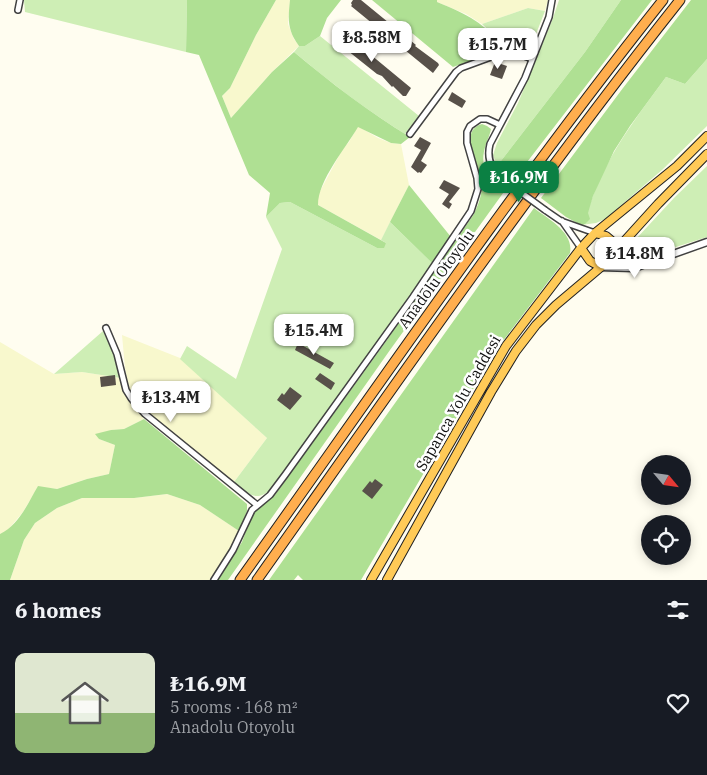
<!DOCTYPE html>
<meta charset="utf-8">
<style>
:root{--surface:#171b24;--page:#20242c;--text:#f1f3f6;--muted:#9ea1a6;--line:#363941;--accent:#0b8043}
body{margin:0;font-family:"IBM Plex Serif",serif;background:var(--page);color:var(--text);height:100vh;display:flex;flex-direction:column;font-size:19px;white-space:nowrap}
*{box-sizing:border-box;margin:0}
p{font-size:16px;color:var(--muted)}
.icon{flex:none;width:28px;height:28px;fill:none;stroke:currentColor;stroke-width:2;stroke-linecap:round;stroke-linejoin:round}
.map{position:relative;height:580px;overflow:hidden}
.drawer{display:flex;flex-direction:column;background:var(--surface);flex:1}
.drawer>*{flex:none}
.needle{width:32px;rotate:119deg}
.tools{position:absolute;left:641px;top:455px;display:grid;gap:10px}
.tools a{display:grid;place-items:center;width:50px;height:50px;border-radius:50%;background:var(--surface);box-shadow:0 2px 12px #0003;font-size:25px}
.price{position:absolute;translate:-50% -42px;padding:0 11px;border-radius:10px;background:#fff;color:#222;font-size:16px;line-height:32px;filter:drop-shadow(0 1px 2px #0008)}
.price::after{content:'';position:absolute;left:50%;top:30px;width:15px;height:11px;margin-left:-8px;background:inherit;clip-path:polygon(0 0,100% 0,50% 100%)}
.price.on{background:var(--accent);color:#fff}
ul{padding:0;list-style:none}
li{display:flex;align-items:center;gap:15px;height:125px;padding:0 15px}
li+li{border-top:1px solid var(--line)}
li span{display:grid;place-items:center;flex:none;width:140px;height:100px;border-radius:10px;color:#555}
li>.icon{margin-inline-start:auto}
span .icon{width:60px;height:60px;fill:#fffc;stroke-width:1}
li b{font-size:21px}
h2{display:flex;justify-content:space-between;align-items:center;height:60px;padding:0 15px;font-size:21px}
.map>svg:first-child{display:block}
.farmland{fill:#f8f8cd}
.green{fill:#ceeeb5}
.forest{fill:#afe093}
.building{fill:#58514a}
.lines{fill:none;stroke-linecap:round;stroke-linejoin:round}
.minor-casing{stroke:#424242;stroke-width:8}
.tertiary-casing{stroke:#424242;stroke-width:9}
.trunk-casing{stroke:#202020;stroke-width:10}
.motorway-casing{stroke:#202020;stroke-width:11}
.minor{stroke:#fff;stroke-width:5}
.tertiary{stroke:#fff;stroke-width:6}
.trunk{stroke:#ffca57;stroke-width:8}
.motorway{stroke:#ffae4e;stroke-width:9}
.minor-bridge-casing{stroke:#424242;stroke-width:8;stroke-linecap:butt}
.minor-bridge{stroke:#fff;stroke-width:5}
.labels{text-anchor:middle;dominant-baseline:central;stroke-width:5;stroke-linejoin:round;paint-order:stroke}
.street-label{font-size:15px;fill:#0f0f0f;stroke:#fff}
</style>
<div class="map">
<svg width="707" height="580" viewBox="0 0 707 580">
<rect width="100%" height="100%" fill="#fffdf0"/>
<path class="farmland" d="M276 0H290L288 24 294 39 299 46 272 72 231 118 222 96 230 88 256 35Z
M437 0H548L545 11 528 8 482 24 466 14 437 2Z
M358 126 378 138 391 143 401 144 409 185 381 240 318 205V195L342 150 349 142Z
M122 335 180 358 267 438 234 482 154 417 139 402 129 388 125 368Z
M0 342 54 374 82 372 121 378 123 388 129 400 144 419 124 429 111 430 99 439 115 445 109 474 87 479 57 489 38 487 23 512 7 531 0 534Z
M167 494 200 505 239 531 222 563 210 580H10L24 540 35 523 57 508 82 498H134Z"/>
<path class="green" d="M24 0H187L186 52 25 12Z
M559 0H621L585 52 497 166 493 155 497 143 518 103 553 18Z
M528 8 545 11 529 52 507 48 482 24Z
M320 36 419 116 405 134C365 109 330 82 294 52L299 46H305Z
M707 59V126L662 170 605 219 596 223 581 225 585 223C597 168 633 122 666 77L685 84Z
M707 166V237L651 255C640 256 633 253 635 240L674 198Z
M290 202 377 248 386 243 381 240 390 222 433 264 274 486C257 504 250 495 234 482L267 438 180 359 187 346 236 379 282 249 266 217 280 203Z
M103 331 114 355 121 378 82 372 54 374Z"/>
<path class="forest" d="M187 0H276L256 35 230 88 222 96 231 118 272 72 294 52C331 83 369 112 410 137L401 144 391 143 358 127C346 148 318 180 318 205L386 243 384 248H377L290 202 280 203 266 217 270 193 249 175 199 55 186 52Z
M290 0H341L327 18 320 36 305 46H299C287 30 288 19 290 0Z
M372 0H437V2C470 15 482 23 507 48L453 67Z
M621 0H652L514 179 497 166 585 52Z
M691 0H707V59L685 84 666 77 630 126 614 151 593 196 588 213 590 219 585 224 581 225 566 217 541 198 623 88Z
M482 124 487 126 491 129C490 134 488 139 486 144 478 169 488 175 506 189L390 350 228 580H218L242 542 252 515 259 507 275 495 387 340 474 214C478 205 483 194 481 184 479 167 457 131 482 124Z
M409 185 451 237 433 264 390 222Z
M534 208C548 219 574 232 570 253L496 350 361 580H303L298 575 294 580H269Z
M144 419 247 504V511L239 531 200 505 167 494 134 498H82L57 508 35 523 24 540 10 580H0V534C19 525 28 503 38 486L57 489 87 479 109 474 115 445 99 439 95 434 111 430 124 429Z"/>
<path class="building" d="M353 0H361L416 45 415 46 438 63 439 65 433 73 351 6 352 5 351 3Z
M339 31 341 32 342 31 411 88 406 96H403L393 86 392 87 382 76 377 74 333 39Z
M495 62 507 66 502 79 490 75Z
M452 92 466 101 462 108 448 100Z
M420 137 431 143 421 161 427 165 421 173 419 172 418 173 411 167 421 150 414 146Z
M444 180 460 188 449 202 452 204 449 209 442 204 449 194 439 188Z
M298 343 334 363 330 369 295 350Z
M320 373 335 383 331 390 315 379Z
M115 375 116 385 101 387 100 377Z
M290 387 302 396 290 410 277 400 282 393 284 395Z
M375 479 383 485 372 499 362 491 370 481 372 483Z"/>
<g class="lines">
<defs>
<path id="minor" d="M18 10 20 0
M410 134 456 72 461 68 502 53 512 51 532 59
M504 180C492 171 486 160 490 144L525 78 549 17 552 0
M545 210 561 221 595 233
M562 221 581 248
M106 328 117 354 126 390 131 398 145 414 257 505
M214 580 233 550 252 510 270 495 285 475 413 297 471 211 478 189 477 178 467 143V132L470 126 480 119H487L500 125"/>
<path id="tertiary" d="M619 247 640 259 656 258
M601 267 634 268 707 242"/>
<path id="trunk" d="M595 233 606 236 619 247
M581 248 590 261 601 267
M371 580 506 346 581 248 595 233 677 166 707 136
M387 580 491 392 516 351 536 325 556 305 601 267 658 204 707 154"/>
<path id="motorway" d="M240 580C379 385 514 187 663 0
M257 580C395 385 531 188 680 0"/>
</defs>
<use href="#minor" class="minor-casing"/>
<use href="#tertiary" class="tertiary-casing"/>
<use href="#trunk" class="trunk-casing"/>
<use href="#motorway" class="motorway-casing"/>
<use href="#minor" class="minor"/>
<use href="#tertiary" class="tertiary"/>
<use href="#trunk" class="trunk"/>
<use href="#motorway" class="motorway"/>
<defs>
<path id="minor-bridge" d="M504 180 545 210"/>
</defs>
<use href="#minor-bridge" class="minor-bridge-casing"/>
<use href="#minor-bridge" class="minor-bridge"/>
</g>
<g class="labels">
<g class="street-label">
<text transform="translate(436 279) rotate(-54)">Anadolu Otoyolu</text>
<text transform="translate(458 403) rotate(-60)">Sapanca Yolu Caddesi</text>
</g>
</g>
</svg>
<div class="tools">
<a><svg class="needle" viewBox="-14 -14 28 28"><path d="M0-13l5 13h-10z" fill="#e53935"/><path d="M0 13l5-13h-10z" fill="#9ea1a6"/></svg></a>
<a><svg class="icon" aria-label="locate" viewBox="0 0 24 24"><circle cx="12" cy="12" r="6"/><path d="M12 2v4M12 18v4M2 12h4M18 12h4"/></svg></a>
</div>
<b class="price" style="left:372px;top:63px">₺8.58M</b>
<b class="price" style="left:498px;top:70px">₺15.7M</b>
<b class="price on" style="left:519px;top:203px">₺16.9M</b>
<b class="price" style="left:635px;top:279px">₺14.8M</b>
<b class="price" style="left:314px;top:356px">₺15.4M</b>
<b class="price" style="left:171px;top:423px">₺13.4M</b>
</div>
<section class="drawer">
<h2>6 homes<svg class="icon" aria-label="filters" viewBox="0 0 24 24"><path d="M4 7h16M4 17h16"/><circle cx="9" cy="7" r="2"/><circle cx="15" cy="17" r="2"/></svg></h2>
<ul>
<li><span style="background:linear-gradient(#dfe7d0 60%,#8fb573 0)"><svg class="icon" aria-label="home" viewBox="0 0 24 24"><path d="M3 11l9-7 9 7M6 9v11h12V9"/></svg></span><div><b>₺16.9M</b><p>5 rooms · 168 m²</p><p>Anadolu Otoyolu</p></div><svg class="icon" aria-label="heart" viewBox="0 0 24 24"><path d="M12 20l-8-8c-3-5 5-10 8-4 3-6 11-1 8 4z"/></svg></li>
</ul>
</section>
